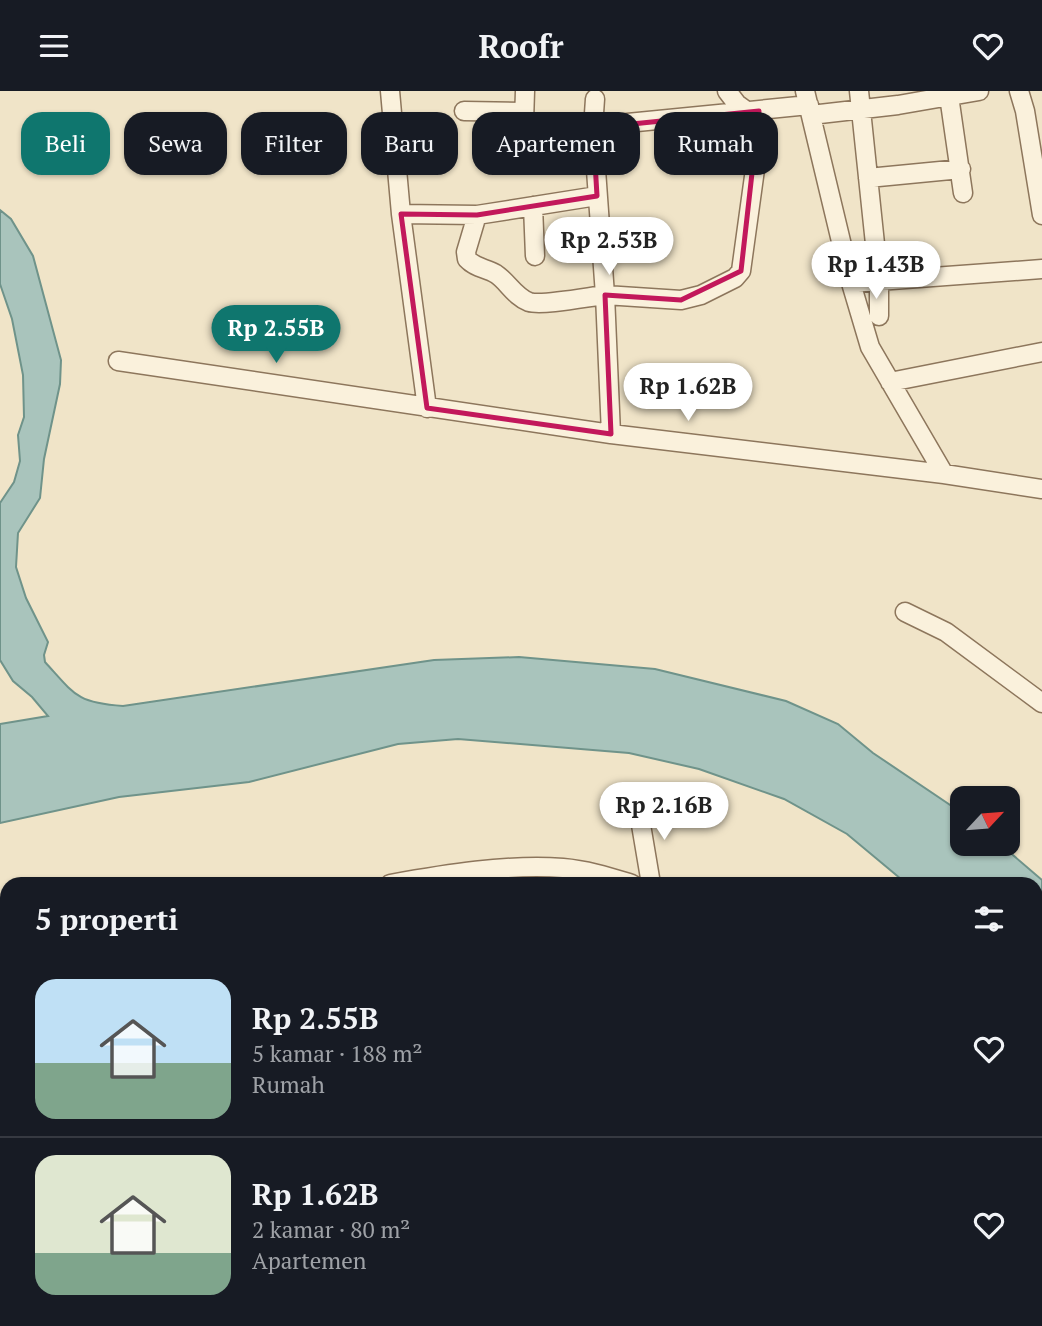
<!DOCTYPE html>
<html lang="id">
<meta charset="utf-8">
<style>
:root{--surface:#171b24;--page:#20242c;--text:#f1f3f6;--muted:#9ea1a6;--line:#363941;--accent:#0f766e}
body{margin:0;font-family:"PT Serif",serif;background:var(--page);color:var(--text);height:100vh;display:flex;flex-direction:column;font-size:26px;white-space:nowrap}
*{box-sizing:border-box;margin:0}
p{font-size:23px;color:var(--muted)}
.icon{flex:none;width:38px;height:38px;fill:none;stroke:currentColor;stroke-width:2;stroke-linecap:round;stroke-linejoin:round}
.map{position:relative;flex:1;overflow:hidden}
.drawer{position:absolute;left:0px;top:786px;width:1043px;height:450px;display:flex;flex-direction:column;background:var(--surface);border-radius:21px 21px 0 0;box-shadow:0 2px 5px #0004}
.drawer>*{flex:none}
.hud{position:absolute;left:21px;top:21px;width:1001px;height:63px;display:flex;gap:14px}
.needle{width:46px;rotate:64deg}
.controls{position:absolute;left:950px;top:695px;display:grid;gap:14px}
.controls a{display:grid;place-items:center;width:70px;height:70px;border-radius:14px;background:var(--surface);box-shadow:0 2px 5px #0004;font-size:35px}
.price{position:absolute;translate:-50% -60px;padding:0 16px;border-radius:24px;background:#fff;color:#222;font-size:23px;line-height:46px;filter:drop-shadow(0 2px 4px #0008)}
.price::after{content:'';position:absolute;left:50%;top:42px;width:21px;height:16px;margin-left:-10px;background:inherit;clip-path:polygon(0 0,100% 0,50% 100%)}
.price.on{background:var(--accent);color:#fff}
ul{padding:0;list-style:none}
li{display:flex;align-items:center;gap:21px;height:175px;padding:0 35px}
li+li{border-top:2px solid var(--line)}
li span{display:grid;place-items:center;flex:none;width:196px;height:140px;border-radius:21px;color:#555}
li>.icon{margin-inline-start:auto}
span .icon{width:84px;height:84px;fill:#fffc;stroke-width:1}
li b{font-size:30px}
h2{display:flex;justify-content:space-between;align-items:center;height:84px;padding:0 35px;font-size:30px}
.pill{padding:0 24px;border-radius:21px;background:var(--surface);box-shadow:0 2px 5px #0004;font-size:24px;line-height:63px}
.pill.on{background:var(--accent);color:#fff}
header{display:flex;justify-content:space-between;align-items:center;height:91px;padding:0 35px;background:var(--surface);font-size:32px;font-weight:700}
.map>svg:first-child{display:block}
.water{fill:#a9c4bc;stroke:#6f938a;stroke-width:2}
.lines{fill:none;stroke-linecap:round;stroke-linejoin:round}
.minor-casing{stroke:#8d765c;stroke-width:21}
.minor{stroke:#faf1dc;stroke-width:18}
.marked{fill:none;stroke:#c2185b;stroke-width:5;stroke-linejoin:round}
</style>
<header><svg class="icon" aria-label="menu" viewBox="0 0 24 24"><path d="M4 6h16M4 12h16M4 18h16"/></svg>Roofr<svg class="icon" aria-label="heart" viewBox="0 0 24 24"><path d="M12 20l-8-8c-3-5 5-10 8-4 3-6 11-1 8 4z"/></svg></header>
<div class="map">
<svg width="1042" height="1235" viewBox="0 0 1042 1235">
<rect width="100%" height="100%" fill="#f0e4c8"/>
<path class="water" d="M0 119 11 128 33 165 61 269 60 293 44 368 40 407 18 442 16 476 26 507 48 551 44 564 45 571C75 604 77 612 123 615L434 569 519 566 655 578 786 610 838 633 873 662 962 722V752L1000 753 1042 789V905L1036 900V793H907L847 743 784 708 699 678 629 662 458 648 398 653 249 691 119 706 0 732V633L48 625 32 606 13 590 0 569V412L14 391 20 370 18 344 24 326 23 284 12 228 0 193Z
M83 1229H169V1235H81Z"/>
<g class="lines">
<defs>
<path id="minor" d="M390 0 401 123 427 317
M525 0 524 31 529 40 536 41 809 14
M727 0 737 13 748 21
M805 0 851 192 870 256 944 383
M859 0 879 191V225
M1019 0 1025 20 1042 124
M949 5 963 102
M595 8 593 37 605 204 681 209 701 204 735 187 741 180 756 71 759 20
M464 20 523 21
M811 24 898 14 979 0
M868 87 961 78
M533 115 535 165
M401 123 477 124 597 105
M477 124 466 161 467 168C475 177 486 177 496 183 507 190 515 206 529 211 542 215 588 206 605 204L611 343
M851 192 1042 178
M118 270 611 343 944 383 1042 398
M890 291 1042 261
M905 521 946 541 1042 612
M638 716 651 793
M390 793C446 783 506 773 563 777 587 779 609 786 632 793
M0 856 7 855
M1036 999 1042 1006
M0 1058 7 1057
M1036 1094 1042 1100
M0 1144H7
M1036 1206 1042 1202
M231 1228V1235
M362 1228 363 1235
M651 1228 653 1235
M797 1228 799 1235
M953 1228 955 1235
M989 1235 999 1228"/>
</defs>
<use href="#minor" class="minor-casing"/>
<use href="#minor" class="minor"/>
</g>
<path class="marked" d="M759 20 741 180 681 209 605 204 611 343 427 317 401 123 477 124 597 105 593 37Z"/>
</svg>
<div class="controls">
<a><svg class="needle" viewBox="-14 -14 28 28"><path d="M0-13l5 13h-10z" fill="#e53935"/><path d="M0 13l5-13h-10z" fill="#9ea1a6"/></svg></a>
</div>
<b class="price" style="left:609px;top:186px">Rp 2.53B</b>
<b class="price" style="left:876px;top:210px">Rp 1.43B</b>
<b class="price on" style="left:276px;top:274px">Rp 2.55B</b>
<b class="price" style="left:688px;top:332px">Rp 1.62B</b>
<b class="price" style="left:664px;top:751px">Rp 2.16B</b>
<div class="hud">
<a class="pill on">Beli</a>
<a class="pill">Sewa</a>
<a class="pill">Filter</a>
<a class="pill">Baru</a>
<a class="pill">Apartemen</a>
<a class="pill">Rumah</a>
</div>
<section class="drawer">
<h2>5 properti<svg class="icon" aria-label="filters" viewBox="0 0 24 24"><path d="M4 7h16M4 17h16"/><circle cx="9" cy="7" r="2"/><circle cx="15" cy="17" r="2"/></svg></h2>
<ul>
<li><span style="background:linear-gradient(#bfe0f5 60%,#7fa58c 0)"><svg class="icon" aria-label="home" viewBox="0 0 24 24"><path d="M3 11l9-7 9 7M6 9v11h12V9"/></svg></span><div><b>Rp 2.55B</b><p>5 kamar · 188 m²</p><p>Rumah</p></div><svg class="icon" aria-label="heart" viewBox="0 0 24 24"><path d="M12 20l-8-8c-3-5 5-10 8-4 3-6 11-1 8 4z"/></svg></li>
<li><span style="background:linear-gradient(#dfe7d0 70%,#7fa58c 0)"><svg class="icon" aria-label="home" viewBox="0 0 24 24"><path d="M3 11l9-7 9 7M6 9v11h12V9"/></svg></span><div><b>Rp 1.62B</b><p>2 kamar · 80 m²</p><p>Apartemen</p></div><svg class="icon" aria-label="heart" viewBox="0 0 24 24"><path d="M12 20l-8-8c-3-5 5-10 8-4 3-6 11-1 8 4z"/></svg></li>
</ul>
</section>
</div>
